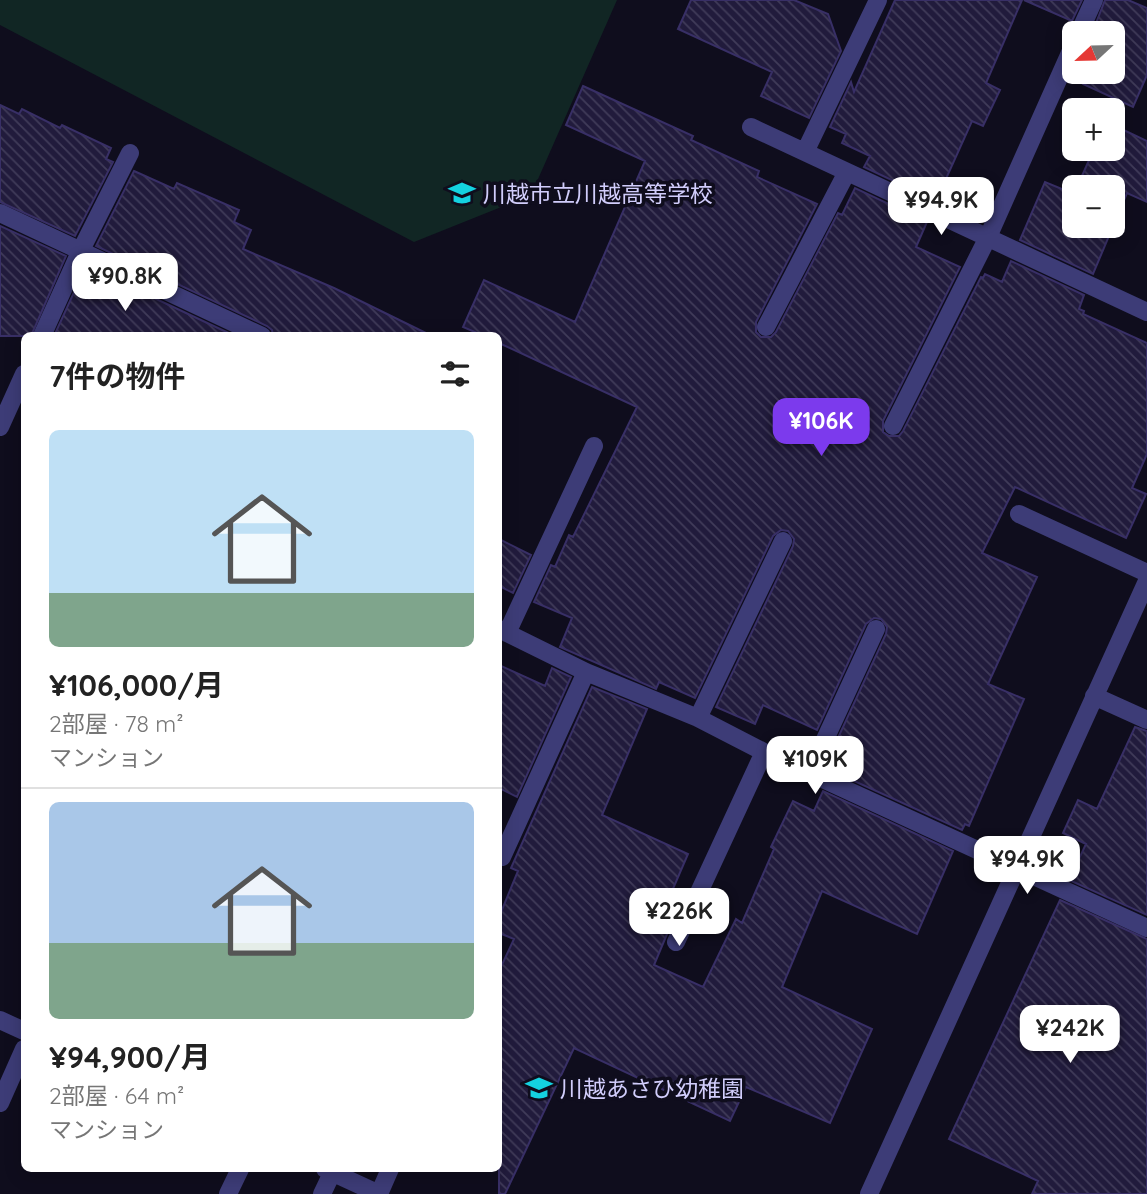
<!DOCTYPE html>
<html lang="ja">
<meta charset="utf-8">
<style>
:root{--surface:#fff;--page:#f6f6f6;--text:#222;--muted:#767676;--line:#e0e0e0;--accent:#7c3aed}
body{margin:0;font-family:Quicksand,"Noto Sans JP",sans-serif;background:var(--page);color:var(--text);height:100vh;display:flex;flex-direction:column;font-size:26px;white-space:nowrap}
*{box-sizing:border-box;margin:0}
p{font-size:23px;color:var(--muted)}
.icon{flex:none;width:38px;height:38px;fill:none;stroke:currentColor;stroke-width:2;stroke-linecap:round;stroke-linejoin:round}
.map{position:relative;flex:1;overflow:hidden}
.drawer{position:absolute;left:21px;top:332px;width:481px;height:840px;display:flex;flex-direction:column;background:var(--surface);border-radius:10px;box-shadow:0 4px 18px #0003}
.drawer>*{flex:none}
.needle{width:46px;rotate:248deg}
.buttons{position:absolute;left:1062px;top:21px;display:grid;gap:14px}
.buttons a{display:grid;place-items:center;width:63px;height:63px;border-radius:10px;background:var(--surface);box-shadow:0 4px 18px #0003;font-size:35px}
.price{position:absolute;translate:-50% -60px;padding:0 16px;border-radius:14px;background:#fff;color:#222;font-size:23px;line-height:46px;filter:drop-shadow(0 2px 4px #0008)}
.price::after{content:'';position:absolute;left:50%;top:42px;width:21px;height:16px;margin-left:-10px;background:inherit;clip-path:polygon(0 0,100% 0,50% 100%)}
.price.active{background:var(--accent);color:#fff}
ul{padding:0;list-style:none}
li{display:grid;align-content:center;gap:14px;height:371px;padding:0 28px}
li+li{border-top:2px solid var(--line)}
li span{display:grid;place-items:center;height:217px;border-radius:10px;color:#555}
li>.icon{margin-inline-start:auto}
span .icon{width:126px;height:126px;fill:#fffc;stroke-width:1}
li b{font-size:30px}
h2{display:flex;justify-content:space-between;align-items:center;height:84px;padding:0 28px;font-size:30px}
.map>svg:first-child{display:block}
.grass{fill:#112624}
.building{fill:url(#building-back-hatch);stroke:#382f66;stroke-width:2}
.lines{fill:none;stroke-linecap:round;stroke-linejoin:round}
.minor{stroke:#3d3c77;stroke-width:18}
.labels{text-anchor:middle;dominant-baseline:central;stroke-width:7;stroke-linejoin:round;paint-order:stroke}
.poi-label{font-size:23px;fill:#d1cdfb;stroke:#0f0d1d;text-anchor:start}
</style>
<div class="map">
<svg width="1147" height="1194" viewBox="0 0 1147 1194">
<defs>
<pattern id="building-back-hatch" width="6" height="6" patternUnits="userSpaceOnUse" patternTransform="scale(1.75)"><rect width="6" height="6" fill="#211b3c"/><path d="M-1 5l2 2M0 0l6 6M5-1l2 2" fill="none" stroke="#403b59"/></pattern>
</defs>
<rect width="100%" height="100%" fill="#0f0d1d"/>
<path class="grass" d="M0 0H617L531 195 414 242 0 25Z"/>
<path class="building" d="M691 0H794L828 14 841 51 809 118 761 96 772 72 678 29Z
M895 0H1022L986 83 1000 90 983 126 972 121 936 201 864 167 870 156 842 143 846 134 830 127 851 82 854 92Z
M1024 0H1082L1072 21Z
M1105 0H1128L1147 8V75L1133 107 1083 84 1088 72H1113V33H1098L1093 31Z
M583 86 693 136 691 140 759 171 757 177 817 204 756 322V332L761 337H771L776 332 838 213 842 215 855 188 927 222 916 247 960 267 883 421V432L889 436H899L903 431 981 277 983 278 985 274 1002 282 1011 261 1084 295 1079 309 1084 311 1083 314 1147 343V454L1132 488 1146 494 1126 538 1015 487 982 553 1037 577 988 684 1024 699 969 826 965 824 962 830 832 771 844 743 837 740 886 634 887 627 881 619 874 618 866 624 817 730 763 705 755 724 716 707 793 546 794 539 788 531 781 530 773 536 695 698 659 682 656 689 560 647 572 618 534 602 551 565 555 567 569 535 573 537 637 407 499 343V336H484L463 327 484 280 575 322 645 161 566 125Z
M0 105 19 114 22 109 60 128 62 125 111 148 106 159 113 162 75 236 0 202Z
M1113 125 1147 141V202L1127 193 1093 274 1020 240 1045 182 1074 194V192V226H1113V187H1077L1094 149H1113Z
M134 171 174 189 177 183 239 210 234 222 251 230 243 249 334 288 432 336H273L272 330 267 326 96 246Z
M0 226 66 256 31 336H0Z
M86 266 235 336H54Z
M499 539 531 555 513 593 499 586Z
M499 665 545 686 552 668 571 677 517 797 499 788Z
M592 687 647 709 602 815 688 854 672 891 683 896 654 965 703 987 736 919 742 923 774 849 771 847 793 801 814 811 823 791 953 851 917 934 822 891 782 987 872 1029 830 1123 746 1087 730 1121 574 1048 505 1194H499V971L514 939 499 933V917L518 871 511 868Z
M1135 727 1147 731V915L1069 880 1086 844 1063 833 1078 800 1097 809Z
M1060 900 1147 939V1194H1032L1038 1181 949 1139Z"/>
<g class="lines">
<path class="minor" d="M1079 33 1094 0
M751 127 1147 312
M805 152 878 0
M0 213 262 336
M766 327 847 172
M42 336 80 252 130 153
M893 426 988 237 1074 44
M0 427 24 374
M1019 514 1147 573
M499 629 586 672 698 718 764 752 1147 928
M507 633 594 446
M1094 696 1147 720
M698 718 783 541
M810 772 876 629
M502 857 586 672
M676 942 764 752
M0 1020 24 1031
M0 1103 24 1049
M325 1169 379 1194
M228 1194 240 1169
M322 1194 332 1173
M379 1194 390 1169
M869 1194 1147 581"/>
</g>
<defs>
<symbol id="school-bare" viewBox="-9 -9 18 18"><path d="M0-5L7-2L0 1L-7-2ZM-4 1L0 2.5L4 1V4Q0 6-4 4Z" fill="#14d2e0" stroke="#0f0d1d" stroke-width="2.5" paint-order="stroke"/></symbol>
</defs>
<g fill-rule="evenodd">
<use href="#school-bare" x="443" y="174" width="38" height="38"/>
<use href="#school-bare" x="520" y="1069" width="38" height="38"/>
</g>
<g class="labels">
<g class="poi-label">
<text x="483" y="193">川越市立川越高等学校</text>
<text x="560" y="1088">川越あさひ幼稚園</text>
</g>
</g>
</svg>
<div class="buttons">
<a><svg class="needle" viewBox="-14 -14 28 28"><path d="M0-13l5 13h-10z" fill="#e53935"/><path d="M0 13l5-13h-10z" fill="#767676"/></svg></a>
<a>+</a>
<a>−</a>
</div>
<b class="price" style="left:941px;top:237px">¥94.9K</b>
<b class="price" style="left:125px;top:313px">¥90.8K</b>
<b class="price active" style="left:821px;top:458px">¥106K</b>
<b class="price" style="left:815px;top:796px">¥109K</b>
<b class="price" style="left:1027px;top:896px">¥94.9K</b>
<b class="price" style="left:679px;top:948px">¥226K</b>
<b class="price" style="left:1070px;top:1065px">¥242K</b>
<section class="drawer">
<h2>7件の物件<svg class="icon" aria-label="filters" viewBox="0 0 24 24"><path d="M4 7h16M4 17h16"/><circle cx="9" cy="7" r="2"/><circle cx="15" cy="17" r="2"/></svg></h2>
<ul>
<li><span style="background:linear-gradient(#bfe0f5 75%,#7fa58c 0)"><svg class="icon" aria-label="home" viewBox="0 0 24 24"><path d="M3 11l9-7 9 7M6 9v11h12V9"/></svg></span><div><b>¥106,000/月</b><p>2部屋 · 78 m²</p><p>マンション</p></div></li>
<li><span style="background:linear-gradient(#a9c7e8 65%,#7fa58c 0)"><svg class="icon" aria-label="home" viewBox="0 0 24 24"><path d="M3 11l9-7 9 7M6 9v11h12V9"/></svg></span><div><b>¥94,900/月</b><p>2部屋 · 64 m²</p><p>マンション</p></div></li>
</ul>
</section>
</div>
